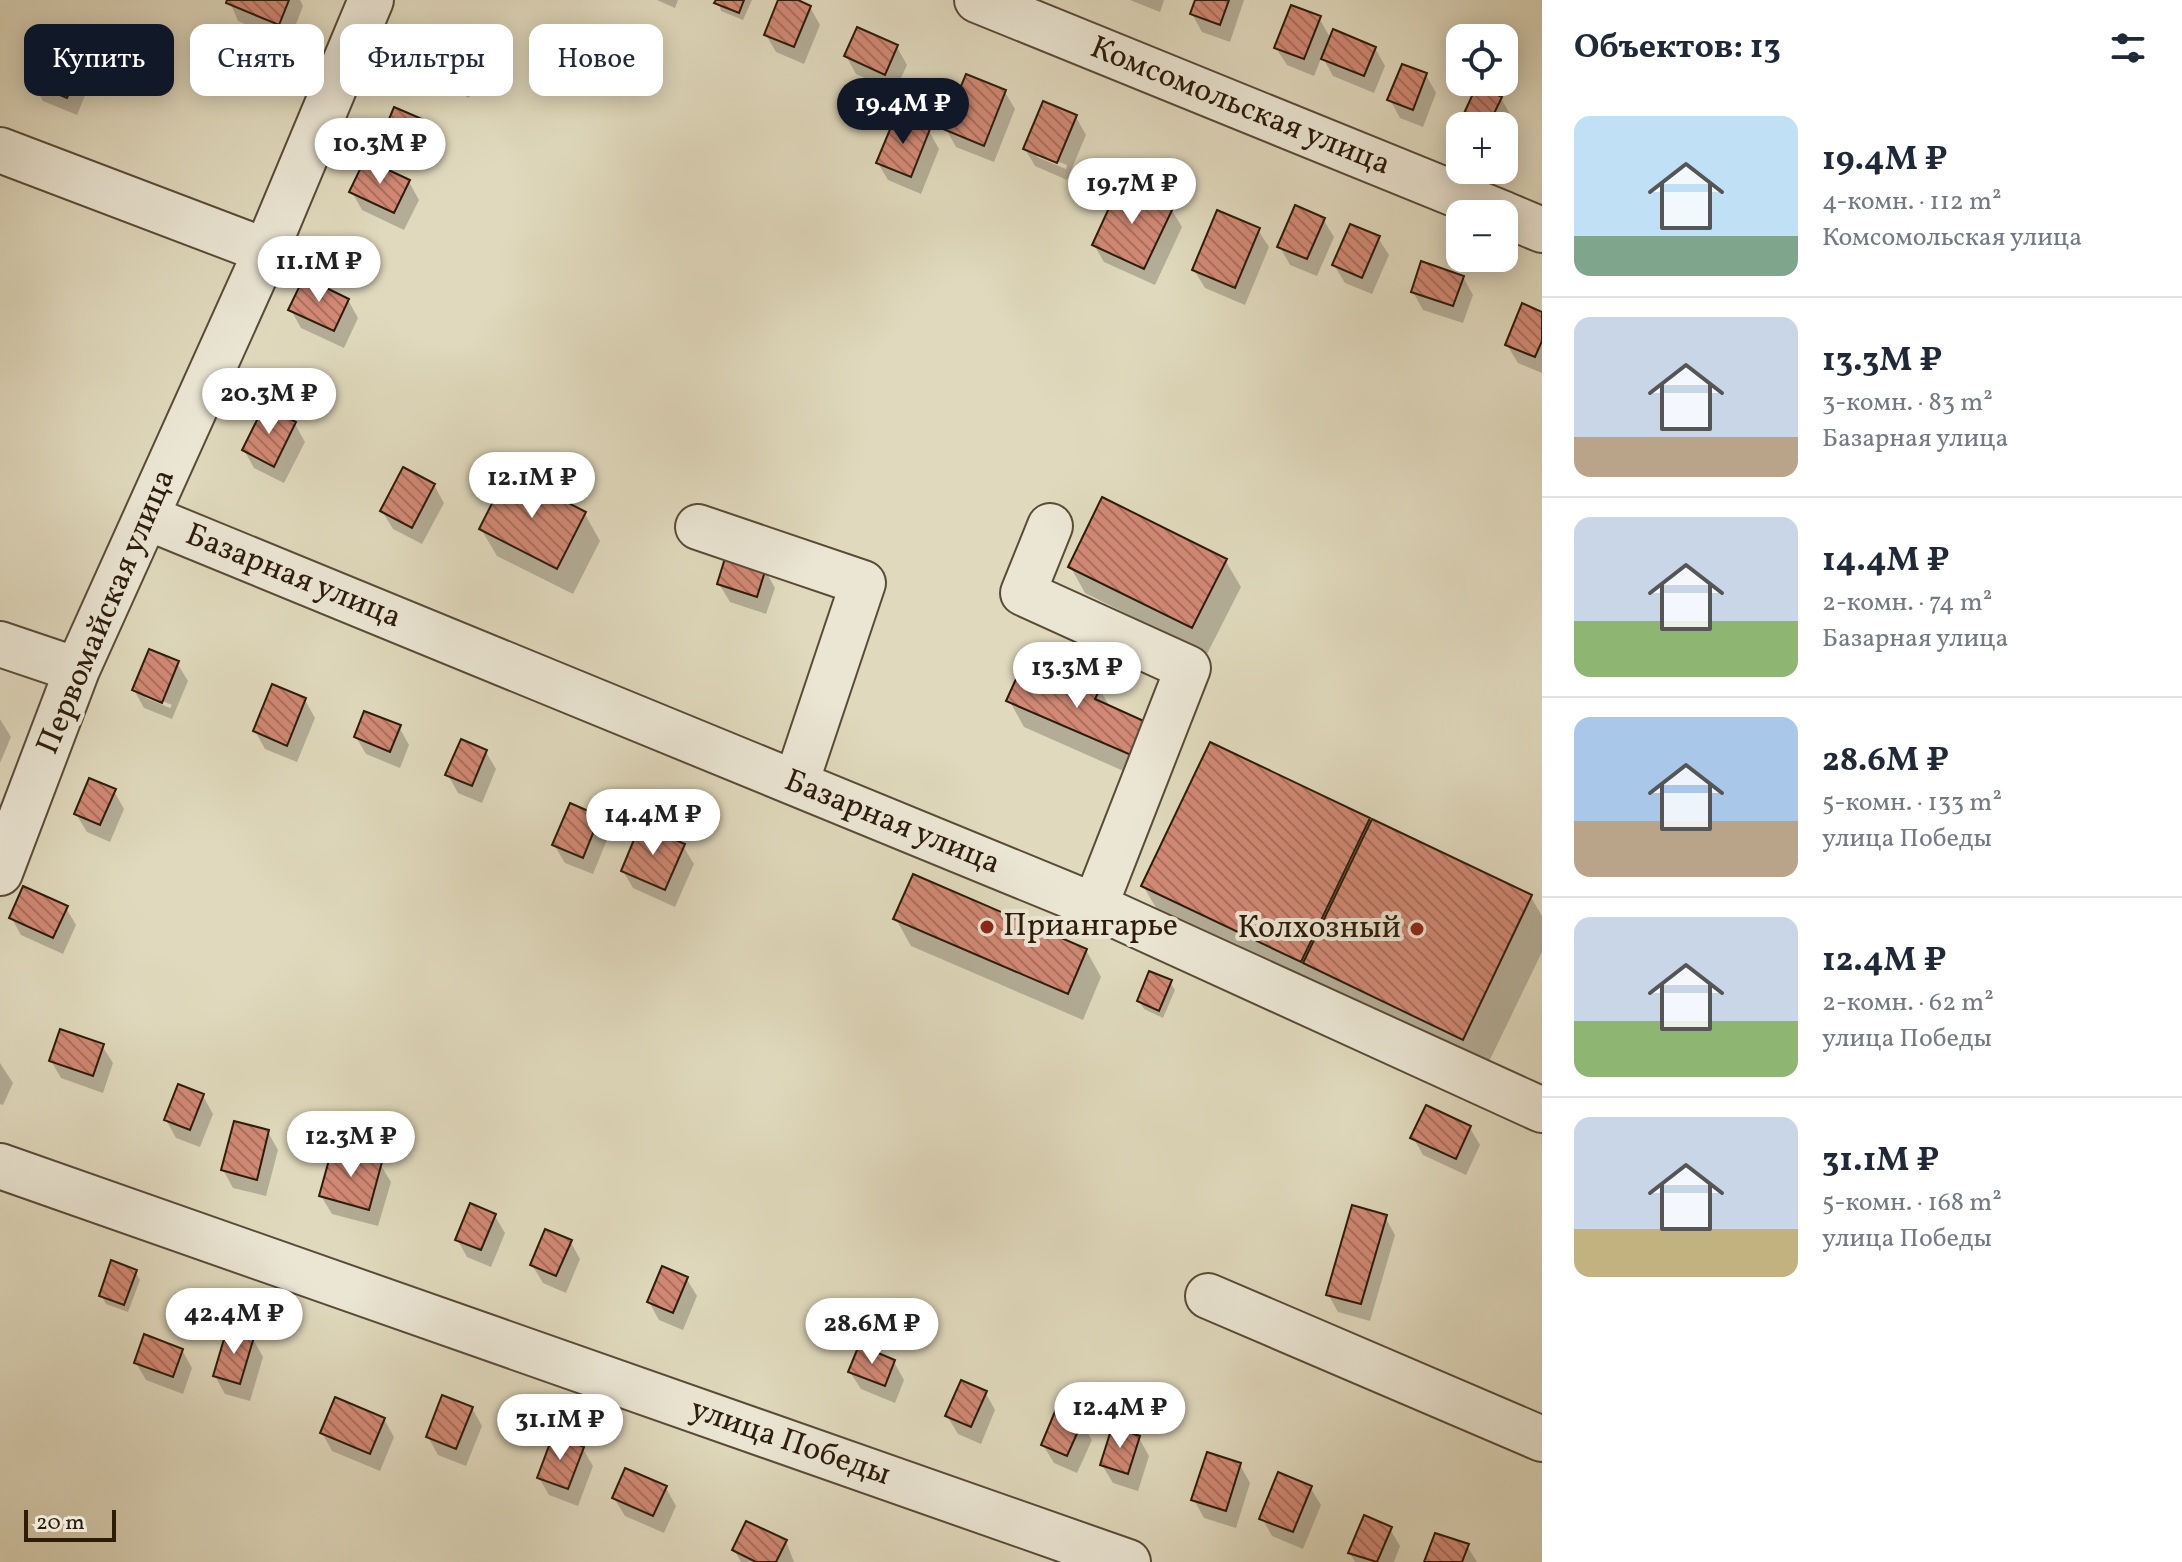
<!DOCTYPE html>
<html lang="ru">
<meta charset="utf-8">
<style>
:root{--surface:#fff;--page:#f2f2f3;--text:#1f2937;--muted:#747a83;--line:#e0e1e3;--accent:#111827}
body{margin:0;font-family:Vollkorn,serif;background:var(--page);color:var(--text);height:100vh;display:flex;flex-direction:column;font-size:30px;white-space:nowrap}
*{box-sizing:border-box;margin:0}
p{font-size:26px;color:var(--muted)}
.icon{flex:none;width:44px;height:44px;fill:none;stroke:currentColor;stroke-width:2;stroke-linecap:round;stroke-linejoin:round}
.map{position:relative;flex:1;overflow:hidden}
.sheet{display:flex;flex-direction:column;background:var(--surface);width:640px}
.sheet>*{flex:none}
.top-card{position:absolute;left:24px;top:24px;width:760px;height:72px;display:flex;gap:16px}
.fabs{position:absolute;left:1446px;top:24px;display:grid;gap:16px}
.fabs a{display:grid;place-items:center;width:72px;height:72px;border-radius:16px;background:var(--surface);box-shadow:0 4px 20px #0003;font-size:40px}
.scale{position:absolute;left:24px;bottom:20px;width:92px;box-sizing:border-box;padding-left:8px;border:4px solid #2c1c09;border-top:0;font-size:22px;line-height:28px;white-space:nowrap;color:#2c1c09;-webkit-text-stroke:6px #ebe6d4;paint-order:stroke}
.price{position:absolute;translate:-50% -68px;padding:0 18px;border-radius:28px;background:#fff;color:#222;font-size:26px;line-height:52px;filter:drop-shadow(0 2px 4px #0008)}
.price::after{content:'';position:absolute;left:50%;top:48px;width:24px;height:18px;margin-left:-12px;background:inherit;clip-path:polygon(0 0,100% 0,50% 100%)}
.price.selected{background:var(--accent);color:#fff}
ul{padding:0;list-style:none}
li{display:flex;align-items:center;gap:24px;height:200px;padding:0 32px}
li+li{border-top:2px solid var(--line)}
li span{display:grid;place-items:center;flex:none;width:224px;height:160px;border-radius:16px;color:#555}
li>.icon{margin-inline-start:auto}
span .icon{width:96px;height:96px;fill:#fffc;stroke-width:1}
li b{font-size:34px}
h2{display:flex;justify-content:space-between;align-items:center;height:96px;padding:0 32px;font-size:34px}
.tag{padding:0 28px;border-radius:16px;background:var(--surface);box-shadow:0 4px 20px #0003;font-size:28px;line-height:72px}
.tag.selected{background:var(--accent);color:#fff}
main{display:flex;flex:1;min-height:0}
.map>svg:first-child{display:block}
.shadow{fill:#0003;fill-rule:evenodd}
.building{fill:url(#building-back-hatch);stroke:#2c1c09;stroke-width:2}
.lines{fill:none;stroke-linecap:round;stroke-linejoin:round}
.minor-casing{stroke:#594b36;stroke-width:48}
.minor{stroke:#ebe6d4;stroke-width:44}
.poi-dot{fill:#8f2418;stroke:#ebe6d4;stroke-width:3}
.labels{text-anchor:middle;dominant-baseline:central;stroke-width:8;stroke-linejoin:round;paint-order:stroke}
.street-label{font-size:32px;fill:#2c1c09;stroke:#ebe6d4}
.poi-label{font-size:32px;fill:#2c1c09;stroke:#ebe6d4;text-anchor:start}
</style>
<main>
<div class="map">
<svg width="1542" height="1562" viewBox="0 0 1542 1562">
<defs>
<pattern id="building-back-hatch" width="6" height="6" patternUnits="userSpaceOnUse" patternTransform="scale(2)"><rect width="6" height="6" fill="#d18975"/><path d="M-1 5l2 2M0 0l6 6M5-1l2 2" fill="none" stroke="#aa6f5e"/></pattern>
</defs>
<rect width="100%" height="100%" fill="#e0d9bd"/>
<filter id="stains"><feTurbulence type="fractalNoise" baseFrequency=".0025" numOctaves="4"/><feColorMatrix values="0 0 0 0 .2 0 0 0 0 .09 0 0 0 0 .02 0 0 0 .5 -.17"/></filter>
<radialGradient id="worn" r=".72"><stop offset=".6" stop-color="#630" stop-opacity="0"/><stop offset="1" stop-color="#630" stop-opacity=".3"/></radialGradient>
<path class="shadow" d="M229 0H300L303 6 289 42 238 21Z
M657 0H678L675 8Z
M718 0H752L743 20 721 11Z
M780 0H793L810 7 820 25 804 64 776 52 766 35Z
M1130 0H1164L1160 12Z
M1197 0H1244L1230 42 1202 32 1192 14Z
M1319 18 1331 39 1375 48 1385 66 1374 93 1333 76 1322 56 1314 76 1287 65 1276 48Z
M897 47 907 65 895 91 856 74 846 56Z
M473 50 483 68 469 98 426 77 416 59Z
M86 51 96 69 77 115 43 101 33 83Z
M1426 75 1436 93 1423 127 1400 118 1390 100Z
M1005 92 1015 109 994 162 956 147 946 129Z
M1501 98 1511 116 1504 131V126H1465L1463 121Z
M1076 117 1086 135 1067 180 1035 166 1025 149ZM1037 153 1067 165 1066 169 1037 157Z
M427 124 432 132 423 153 391 139 386 131Z
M929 131 939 149 921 194 888 180 878 163Z
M409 182 419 200 404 230 362 210 352 192Z
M1171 209 1182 227 1155 285 1104 262 1094 245Z
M1323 219 1334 237 1317 276 1290 265 1280 247Z
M1258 230 1269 247 1245 305 1205 288 1194 270Z
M1378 238 1389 255 1372 294 1345 283 1334 265Z
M1463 277 1473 295 1463 323 1423 310 1413 292Z
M348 300 358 318 344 348 301 328 291 310Z
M1542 314V373L1518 363 1507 345Z
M295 424 305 442 284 483 254 468 244 450Z
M434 485 444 503 422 544 393 529 382 511Z
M585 514 600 541 573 594 497 556 481 529Z
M1225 560 1241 587 1207 654 1085 593 1070 566Z
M765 570 775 588 766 614 730 602 719 584Z
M177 663 188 681 172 719 144 708 134 690ZM146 694 172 705 170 708 146 698Z
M1099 688 1111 709 1146 781 1024 727 1009 700Z
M305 700 315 718 297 762 265 749 255 731Z
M0 719 11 737 0 763Z
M399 727 409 745 400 768 366 754 356 737Z
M486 752 496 769 482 803 458 793 448 775Z
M114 791 124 809 110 842 87 832 76 814Z
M599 817 609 835 593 874 565 863 554 845Z
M1369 819 1372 824 1531 897 1542 916V952L1483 1074 1164 921 1143 886Z
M683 846 694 864 675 907 633 888 623 871Z
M66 908 76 925 63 954 21 935 11 917Z
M896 919 1086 950 1101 977 1083 1020 911 946Z
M1170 982 1175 990 1163 1018 1144 1009 1139 1001Z
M102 1046 113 1063 103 1093 61 1078 51 1061Z
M0 1063 13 1083 3 1105 0 1104Z
M203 1096 213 1114 200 1147 176 1138 166 1120Z
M1470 1128 1480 1145 1466 1175 1423 1155 1413 1137Z
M268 1132 278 1150 266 1196 233 1188 223 1170Z
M380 1164 391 1182 378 1226 332 1214 321 1196Z
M495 1216 505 1233 491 1267 467 1257 457 1239Z
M1385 1217 1395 1235 1370 1321 1338 1312 1328 1294Z
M570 1241 580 1259 566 1293 543 1283 532 1265Z
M135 1271 140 1280 128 1312 106 1304 101 1295Z
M686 1278 697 1296 683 1330 659 1320 649 1302Z
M253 1339 263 1357 250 1401 225 1394 215 1376Z
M182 1350 192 1368 183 1394 146 1380 136 1363Z
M894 1362 904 1380 895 1403 861 1389 850 1372Z
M985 1392 995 1410 981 1444 958 1434 947 1416Z
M472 1408 482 1426 466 1466 438 1455 428 1437Z
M384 1419 394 1437 380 1471 332 1451 322 1433Z
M1081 1422 1092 1440 1077 1473 1054 1463 1043 1445Z
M1139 1438 1149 1456 1138 1491 1113 1483 1102 1465Z
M583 1449 593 1466 578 1506 549 1495 539 1478Z
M1240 1465 1250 1483 1236 1528 1204 1518 1194 1500Z
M1310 1487 1321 1505 1303 1549 1272 1536 1262 1518Z
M666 1488 676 1506 664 1533 625 1516 614 1498Z
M1390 1529 1400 1546 1394 1562H1355L1350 1553Z
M786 1541 794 1562H741L734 1550Z
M1467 1546 1477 1562H1426Z"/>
<path class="building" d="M227 0H289L279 25 226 3Z
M716 0H744L739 13 714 3Z
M778 0H798L811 6 794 47 764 35Z
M1195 0H1229L1220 25 1190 14Z
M1291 5 1321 16 1304 59 1274 48Z
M429 27 474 48 459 81 413 60Z
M857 27 898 45 885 75 844 56Z
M1333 29 1376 47 1364 76 1321 59Z
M52 35 87 49 67 98 31 83Z
M1402 64 1427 73 1413 110 1387 100Z
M966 74 1006 90 984 146 943 129Z
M1477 85 1502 97 1488 126H1470L1460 122Z
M1043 101 1077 115 1057 163 1023 149Z
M394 107 429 122 419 146 384 131Z
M896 115 930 129 911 177 876 163Z
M365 159 410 180 394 213 349 192Z
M1120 184 1173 208 1144 269 1092 245Z
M1295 205 1325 218 1307 259 1277 247Z
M1217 210 1260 228 1235 288 1192 270Z
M1350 224 1380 236 1362 278 1332 265Z
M1421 261 1464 276 1453 306 1411 292Z
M304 277 349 299 334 331 288 310Z
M1522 303 1542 312V341L1535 357 1505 345Z
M264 406 296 422 274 467 242 450Z
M403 467 435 484 412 528 380 511Z
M508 472 586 512 557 569 479 529Z
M1102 497 1227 559 1192 628 1068 567Z
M726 555 766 568 757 597 717 584Z
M149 649 179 661 162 703 132 690Z
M1021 668 1073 691 1078 677 1101 687 1095 699 1146 722 1131 755 1006 701Z
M272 684 306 698 287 746 253 731Z
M364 711 401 725 390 752 354 737Z
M461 739 487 750 472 786 445 775Z
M1210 742 1370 818 1301 962 1141 886Z
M89 778 116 789 100 825 74 814Z
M570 803 600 816 583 858 552 845Z
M1372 819 1532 895 1463 1040 1303 963Z
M640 825 685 844 665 890 621 871Z
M913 874 1087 949 1068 994 893 919Z
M23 886 68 906 53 938 9 918Z
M1149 971 1172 980 1159 1011 1137 1001Z
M60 1029 104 1044 93 1076 49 1061Z
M178 1084 204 1094 190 1130 164 1120Z
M1426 1105 1471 1126 1456 1159 1410 1138Z
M234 1121 269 1130 257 1180 221 1170Z
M332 1149 382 1162 369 1210 319 1196Z
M470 1203 496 1214 481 1250 455 1240Z
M1352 1205 1387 1215 1361 1304 1326 1295Z
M545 1229 572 1240 556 1276 530 1265Z
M111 1260 137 1270 124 1305 99 1296Z
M662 1266 688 1277 673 1313 647 1302Z
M227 1329 254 1337 240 1384 213 1376Z
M144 1334 183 1349 173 1377 134 1363Z
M859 1345 895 1360 885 1386 848 1372Z
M961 1380 987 1391 971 1427 945 1416Z
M442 1395 473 1407 456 1449 426 1437Z
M335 1397 385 1418 370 1454 320 1433Z
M1056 1409 1083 1420 1067 1456 1041 1445Z
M1112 1427 1140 1436 1128 1474 1100 1465Z
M553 1435 584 1447 568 1489 537 1478Z
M1207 1452 1241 1463 1226 1511 1191 1500Z
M625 1468 667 1486 653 1516 612 1498Z
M1278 1472 1312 1486 1293 1532 1259 1519Z
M1364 1515 1392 1527 1377 1562 1348 1553Z
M746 1521 787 1540 776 1562H756L732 1550Z
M1435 1533 1469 1544 1462 1562H1424Z"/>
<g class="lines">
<defs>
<path id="minor" d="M977 0 1504 214
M0 150 266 251
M1504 214 1542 230
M146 517 1095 906 1542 1110
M1050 526 1023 593 1188 668 1095 906
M698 527 863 583 796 783
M0 644 77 670
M0 873 77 670 266 251 371 0
M0 1166 1128 1562
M1208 1296 1542 1439"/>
</defs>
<use href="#minor" class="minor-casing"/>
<use href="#minor" class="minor"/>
</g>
<g class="poi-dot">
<circle cx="987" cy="927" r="8"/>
<circle cx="1417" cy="929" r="8"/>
</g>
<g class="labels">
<g class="street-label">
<text transform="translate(1240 107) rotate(22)">Комсомольская улица</text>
<text transform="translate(293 577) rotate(22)">Базарная улица</text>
<text transform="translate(107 612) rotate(-67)">Первомайская улица</text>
<text transform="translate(892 823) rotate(22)">Базарная улица</text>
<text transform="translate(790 1443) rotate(19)">улица Победы</text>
</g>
<g class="poi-label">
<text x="1003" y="927">Приангарье</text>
<text x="1401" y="929" text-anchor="end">Колхозный</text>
</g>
</g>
<rect width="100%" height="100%" filter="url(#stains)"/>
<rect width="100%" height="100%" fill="url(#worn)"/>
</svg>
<div class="fabs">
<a><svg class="icon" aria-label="locate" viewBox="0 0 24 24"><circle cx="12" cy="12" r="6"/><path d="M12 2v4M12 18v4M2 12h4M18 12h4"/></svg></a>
<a>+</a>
<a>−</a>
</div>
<div class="scale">20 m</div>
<b class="price selected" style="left:903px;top:146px">19.4M ₽</b>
<b class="price" style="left:380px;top:186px">10.3M ₽</b>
<b class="price" style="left:1132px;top:226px">19.7M ₽</b>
<b class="price" style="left:319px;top:304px">11.1M ₽</b>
<b class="price" style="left:269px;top:436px">20.3M ₽</b>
<b class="price" style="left:532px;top:520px">12.1M ₽</b>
<b class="price" style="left:1077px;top:710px">13.3M ₽</b>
<b class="price" style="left:653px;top:857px">14.4M ₽</b>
<b class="price" style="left:351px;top:1179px">12.3M ₽</b>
<b class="price" style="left:234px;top:1356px">42.4M ₽</b>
<b class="price" style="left:872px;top:1366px">28.6M ₽</b>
<b class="price" style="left:1120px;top:1450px">12.4M ₽</b>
<b class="price" style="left:560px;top:1462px">31.1M ₽</b>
<div class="top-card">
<a class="tag selected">Купить</a>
<a class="tag">Снять</a>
<a class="tag">Фильтры</a>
<a class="tag">Новое</a>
</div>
</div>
<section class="sheet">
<h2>Объектов: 13<svg class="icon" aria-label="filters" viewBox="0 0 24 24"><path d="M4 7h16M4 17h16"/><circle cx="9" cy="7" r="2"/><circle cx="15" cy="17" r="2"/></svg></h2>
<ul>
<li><span style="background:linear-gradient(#bfe0f5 75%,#7fa58c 0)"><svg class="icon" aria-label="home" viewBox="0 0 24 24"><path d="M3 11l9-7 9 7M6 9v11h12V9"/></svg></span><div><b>19.4M ₽</b><p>4-комн. · 112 m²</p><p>Комсомольская улица</p></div></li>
<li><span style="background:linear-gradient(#c9d6e8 75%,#b9a48a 0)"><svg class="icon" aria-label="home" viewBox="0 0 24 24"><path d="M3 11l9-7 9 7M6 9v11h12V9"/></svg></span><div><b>13.3M ₽</b><p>3-комн. · 83 m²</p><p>Базарная улица</p></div></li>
<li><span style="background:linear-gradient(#c9d6e8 65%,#8fb573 0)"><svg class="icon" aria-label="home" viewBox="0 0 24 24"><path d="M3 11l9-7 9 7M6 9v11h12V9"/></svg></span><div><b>14.4M ₽</b><p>2-комн. · 74 m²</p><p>Базарная улица</p></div></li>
<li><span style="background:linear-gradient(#a9c7e8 65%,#b9a48a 0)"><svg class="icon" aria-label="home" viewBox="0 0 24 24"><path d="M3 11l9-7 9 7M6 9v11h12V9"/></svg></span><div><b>28.6M ₽</b><p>5-комн. · 133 m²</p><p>улица Победы</p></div></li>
<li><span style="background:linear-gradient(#c9d6e8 65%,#8fb573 0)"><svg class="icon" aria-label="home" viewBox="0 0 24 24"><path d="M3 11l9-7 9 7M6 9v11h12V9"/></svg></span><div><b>12.4M ₽</b><p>2-комн. · 62 m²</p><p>улица Победы</p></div></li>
<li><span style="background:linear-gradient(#c9d6e8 70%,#c2b280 0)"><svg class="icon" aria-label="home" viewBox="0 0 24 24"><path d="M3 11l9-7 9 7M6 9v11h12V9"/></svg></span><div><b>31.1M ₽</b><p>5-комн. · 168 m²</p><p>улица Победы</p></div></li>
</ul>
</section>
</main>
